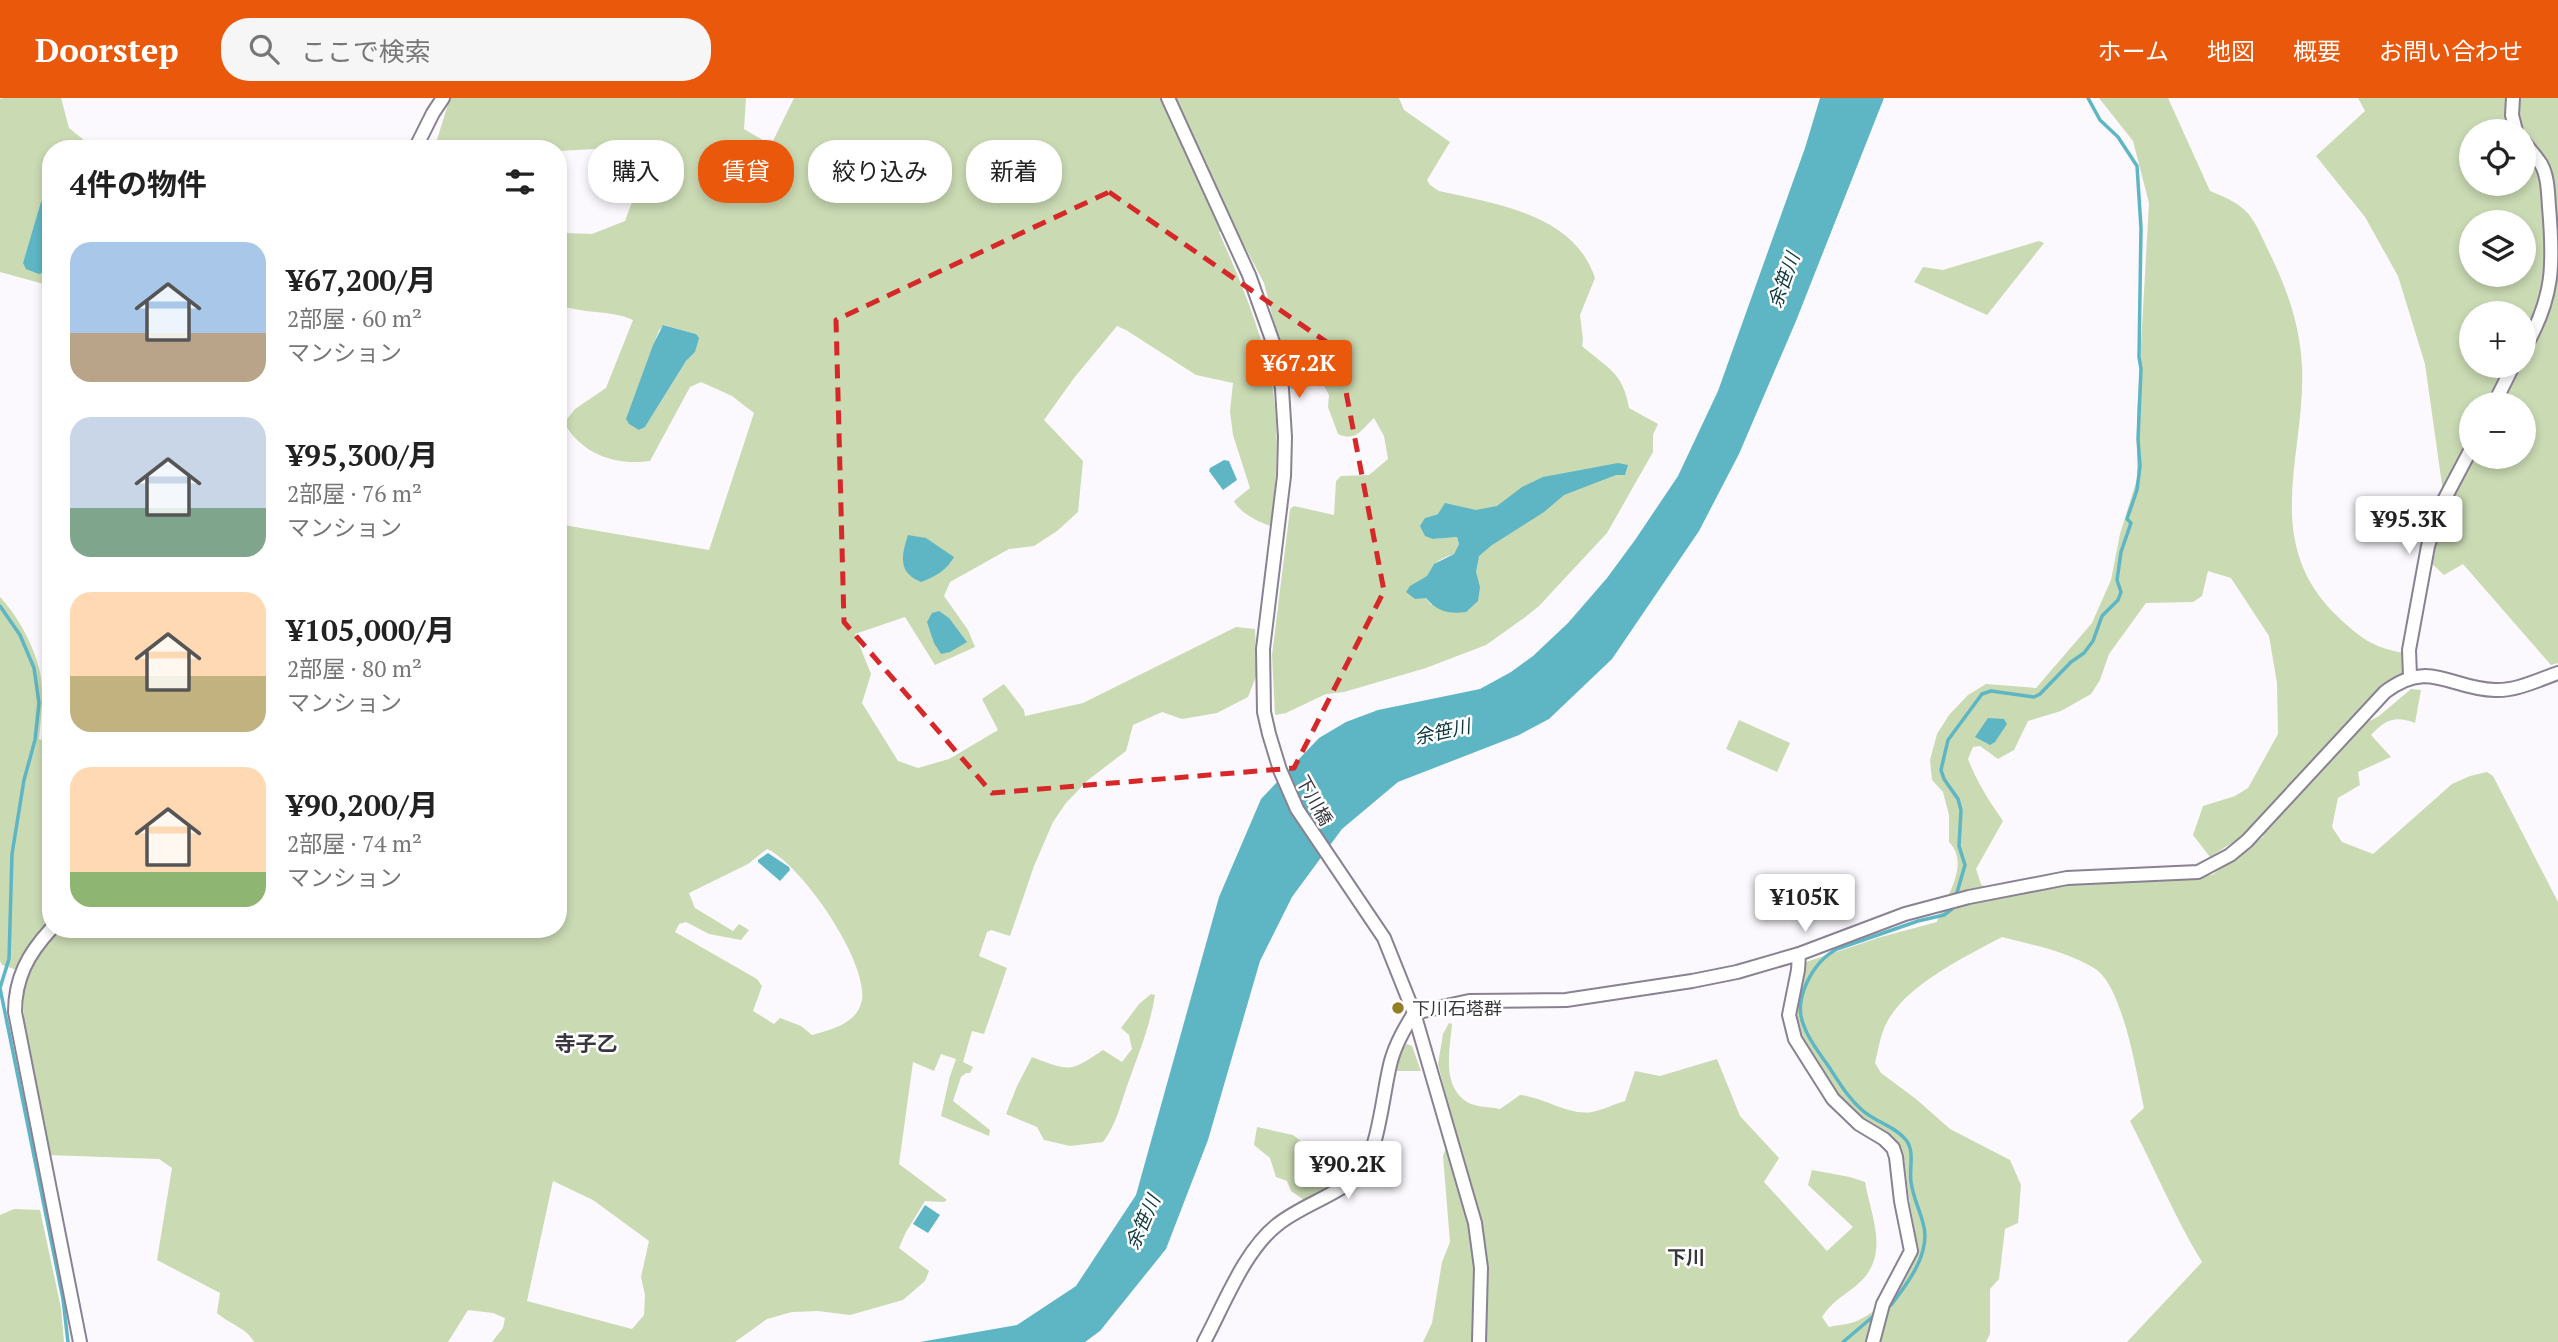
<!DOCTYPE html>
<html lang="ja">
<meta charset="utf-8">
<style>
:root{--surface:#fff;--page:#f6f6f6;--text:#222;--muted:#767676;--accent:#ea580c}
body{margin:0;font-family:"PT Serif","Noto Sans JP",serif;background:var(--page);color:var(--text);height:100vh;display:flex;flex-direction:column;font-size:26px;white-space:nowrap}
*{box-sizing:border-box;margin:0}
p{font-size:23px;color:var(--muted)}
.icon{flex:none;width:38px;height:38px;fill:none;stroke:currentColor;stroke-width:2;stroke-linecap:round;stroke-linejoin:round}
.map{position:relative;flex:1;overflow:hidden}
.drawer{position:absolute;left:42px;top:42px;width:525px;height:798px;display:flex;flex-direction:column;background:var(--surface);border-radius:28px;box-shadow:0 4px 10px #0003}
.drawer>*{flex:none}
.hud{position:absolute;left:588px;top:42px;width:665px;height:63px;display:flex;gap:14px}
.buttons{position:absolute;left:2459px;top:21px;display:grid;gap:14px}
.buttons a{display:grid;place-items:center;width:77px;height:77px;border-radius:50%;background:var(--surface);box-shadow:0 4px 10px #0003;font-size:35px}
.price{position:absolute;translate:-50% -60px;padding:0 16px;border-radius:7px;background:#fff;color:#222;font-size:23px;line-height:46px;filter:drop-shadow(0 2px 4px #0008)}
.price::after{content:'';position:absolute;left:50%;top:42px;width:21px;height:16px;margin-left:-10px;background:inherit;clip-path:polygon(0 0,100% 0,50% 100%)}
.price.selected{background:var(--accent);color:#fff}
ul{padding:0;list-style:none}
li{display:flex;align-items:center;gap:21px;height:175px;padding:0 28px}
li span{display:grid;place-items:center;flex:none;width:196px;height:140px;border-radius:21px;color:#555}
li>.icon{margin-inline-start:auto}
span .icon{width:84px;height:84px;fill:#fffc;stroke-width:1}
li b{font-size:30px}
h2{display:flex;justify-content:space-between;align-items:center;height:84px;padding:0 28px;font-size:30px}
.chip{padding:0 24px;border-radius:28px;background:var(--surface);box-shadow:0 4px 10px #0003;font-size:24px;line-height:63px}
.chip.selected{background:var(--accent);color:#fff}
header{display:flex;align-items:center;gap:42px;box-sizing:border-box;height:98px;padding:0 35px;background:var(--accent);color:#fff}
header strong{font-size:33px}
nav{display:flex;gap:38px;margin-inline-start:auto;font-size:24px}
.search{width:490px;height:63px;background:var(--page);display:flex;align-items:center;gap:18px;box-sizing:border-box;padding:0 24px;border-radius:28px;color:var(--muted);font-size:26px}
.map>svg:first-child{display:block}
.green{fill:#cadab3;fill-rule:evenodd}
.water{fill:#5eb6c5}
.lines{fill:none;stroke-linecap:round;stroke-linejoin:round}
.stream{stroke:#5eb6c5;stroke-width:3.5}
.minor-casing{stroke:#898292;stroke-width:16}
.minor{stroke:#fff;stroke-width:12}
.marked{fill:none;stroke:#d62828;stroke-width:5;stroke-dasharray:14 9;stroke-linejoin:round}
.poi-dot{fill:#937f26;stroke:#fff;stroke-width:2.5}
.labels{text-anchor:middle;dominant-baseline:central;stroke-width:5;stroke-linejoin:round;paint-order:stroke}
.street-label{font-size:18px;fill:#39363d;stroke:#fff}
.poi-label{font-size:18px;fill:#39363d;stroke:#fff;text-anchor:start}
.water-label{font-size:19px;font-style:italic;fill:#0c373e;stroke:#fff}
.neighbourhood-label{font-size:19px;font-weight:bold;fill:#39363d;stroke:#fff}
.quarter-label{font-size:21px;font-weight:bold;fill:#39363d;stroke:#fff}
</style>
<header>
<strong>Doorstep</strong>
<div class="search"><svg class="icon" aria-label="search" viewBox="0 0 24 24"><circle cx="10" cy="10" r="6"/><path d="M15 15l6 6"/></svg>ここで検索</div>
<nav><a>ホーム</a><a>地図</a><a>概要</a><a>お問い合わせ</a></nav>
</header>
<div class="map">
<svg width="2558" height="1244" viewBox="0 0 2558 1244">
<rect width="100%" height="100%" fill="#fbf9fd"/>
<path class="green" d="M3 0H61L69 30 95 51H51V97H48L23 165 47 173 51 164V188L0 174V1Z
M450 0H746L744 31 771 47 794 0H1399L1404 12 1450 44 1427 82 1430 87 1439 93C1496 106 1574 116 1595 180L1580 217 1583 241 1582 248C1607 270 1623 274 1629 310L1658 326 1653 337V354L1607 435 1539 508 1524 520 1486 547 1426 570 1344 594 1326 596 1286 615 1275 617 1272 557 1290 411 1294 408 1334 417 1336 383 1341 378 1369 377 1388 361 1384 338 1374 320C1361 332 1356 344 1338 336L1328 309 1329 297 1323 286 1291 291 1264 185 1234 128 1219 134C1241 184 1264 238 1273 293 1280 337 1276 384 1271 428 1258 424 1240 415 1234 403L1250 390 1233 337 1230 313 1233 285 1196 277 1126 232 1117 228 1074 280 1044 322 1083 363 1078 414 1057 433 1034 448 1009 451 950 484 944 498 968 532 975 549 935 567 905 519 855 536 871 576 862 605 898 663 918 670 949 661 998 632 982 601 1004 586 1024 612 1025 618 1083 605 1236 529 1255 531 1257 576 1248 599 1217 615 1182 621 1162 614 1133 627 1126 653 1088 682 1066 705 1053 724 1034 768 1010 838 991 832 987 834 979 858 1007 870 984 936 972 933 963 964 973 969 970 975H966L961 979 953 1003 990 1032 989 1038 941 1018 950 978 956 961 941 956 934 973 913 964 899 1066 947 1102 944 1104 925 1103 906 1134 899 1150 929 1173 925 1183 903 1202 850 1217 818 1213 792 1214 767 1221 735 1244H492L503 1230 505 1220 493 1215 468 1212 448 1244H254C247 1230 229 1226 217 1215L220 1195 157 1162 172 1070 159 1061 48 1057C38 1001 16 932 26 875L2 867 0 863V499C17 517 33 546 39 570 45 593 41 618 39 641L47 644 51 641V831H558V426L709 452 754 315 732 298 701 284 690 289 650 363C615 368 582 356 564 325L575 311 606 290 633 222C610 211 582 217 558 206V143L566 135 592 136 625 123 632 104 640 53 595 51 558 53V51H434ZM664 227 696 236 695 254 686 263 645 329 639 332 644 272 659 232ZM1437 416 1467 420 1498 416 1473 465 1431 507 1426 500C1427 475 1428 464 1454 456L1459 446 1457 439 1434 441 1425 420ZM767 751C801 766 868 863 862 902 857 926 832 931 812 937L801 928 780 920 774 926 753 913 762 888 757 881 675 834 679 826 686 824 709 836 741 842 749 832 739 826 733 833 695 810 689 795 748 766ZM553 1083 593 1102 649 1143 641 1179 645 1197 644 1217 632 1231 527 1203Z
M2099 0H2168L2210 93C2251 109 2252 118 2270 156 2287 191 2300 227 2302 268 2306 357 2260 442 2336 517 2359 539 2373 550 2404 555L2405 576 2362 627 2379 618 2411 591 2421 592 2415 625C2395 617 2385 622 2371 637L2391 659 2358 674 2360 687 2338 700 2332 729 2342 744 2373 756 2452 686 2470 678 2487 674 2493 678 2558 804V1244H2127L2202 1164C2175 1120 2154 1069 2130 1023L2144 1010C2137 978 2123 887 2094 870 2066 853 2033 847 2002 839 1965 859 1903 888 1885 928 1880 939 1878 953 1875 965L1881 975 1916 1001 1950 1031 2010 1062 2021 1087 2018 1125 2005 1131 1999 1181 1990 1191V1236L1986 1244H1423L1432 1225 1442 1164 1450 1144 1443 1058 1454 1028 1438 966 1443 936 1449 925 1452 926C1450 951 1441 987 1467 1004 1475 1009 1491 1009 1500 1011L1520 997C1544 999 1568 1018 1592 1014 1603 1012 1614 1006 1625 1003L1635 973 1660 978 1717 961 1740 1018 1779 1060 1764 1084 1827 1153 1853 1129 1808 1087 1812 1072 1850 1079 1865 1084C1871 1119 1891 1157 1858 1186 1844 1198 1832 1203 1822 1219L1829 1229C1836 1227 1844 1227 1851 1225 1878 1217 1912 1181 1915 1152 1917 1133 1911 1117 1909 1099 1907 1088 1906 1060 1901 1052 1893 1036 1869 1026 1855 1015 1842 1005 1802 948 1797 932 1790 912 1798 883 1806 864L1881 839 1937 824C1945 800 1971 766 1949 744V717L1943 694 1932 682 1930 662 1937 636 1949 617 1968 597 1986 586 2036 590 2092 525 2111 482 2120 436 2137 381V318L2149 105 2133 43ZM2208 473 2231 480 2269 538 2277 585 2278 636 2248 690 2235 698 2203 708 2193 737 2210 759 2244 737 2264 738 2212 777 2068 783 1992 797 1981 786 1976 771 2003 723C1989 703 1977 684 1968 661L1973 649 1980 648 1998 661 2014 652 2028 623 2061 613 2091 596 2100 582 2109 556 2146 505 2193 504 2202 498Z
M2358 0H2558V565L2551 567 2463 466 2444 477 2431 465 2435 441 2445 408 2425 266 2398 178 2365 119 2316 58 2365 13ZM2471 33H2524V86H2471ZM2471 124H2524V177H2471ZM2471 215H2524V268H2471ZM2471 306H2524V359H2471Z
M2039 143 2044 145 1987 217 1914 184 1923 169 1943 172Z
M1739 622 1790 645 1777 674 1726 651Z
M1151 896 1155 897C1150 929 1138 957 1127 988 1120 1008 1116 1027 1103 1044L1070 1048 1044 1042 1037 1029 1006 1016 1017 988 1032 959C1071 974 1070 974 1103 952L1122 964 1132 951 1129 937 1121 930 1139 906Z
M1407 946 1412 948 1421 973H1395L1402 950Z
M1257 1029 1293 1037 1301 1043 1305 1060 1322 1057 1336 1079 1341 1080 1304 1102 1291 1093 1287 1083 1276 1079 1270 1060 1254 1047Z
M14 1111 40 1112 61 1210 64 1244H0V1117Z"/>
<path class="water" d="M1820 0H1884L1796 223 1739 356 1699 433 1612 561 1549 621 1519 637 1398 684 1342 731 1292 799 1260 863 1208 1042 1166 1151 1100 1233 1085 1244H920L1017 1227 1076 1188 1136 1097 1219 799 1261 701 1319 640 1346 624 1378 612 1480 591 1511 574 1533 558 1568 525 1607 480 1635 442 1678 378 1718 293 1805 50Z
M48 96 51 97V164L47 173 39 176 26 171 23 165 41 104Z
M663 227 696 236 699 240 695 254 686 263 645 329 639 332 629 326 626 321 653 247Z
M1224 362 1229 363 1237 382 1223 392 1209 373 1210 370Z
M1618 365 1628 367 1625 377H1616L1564 397 1544 414 1492 447 1479 458 1476 474 1480 489 1478 503 1466 514C1450 516 1437 514 1426 500L1415 501 1406 494 1410 488 1427 478 1434 466 1454 456 1459 446 1457 439 1433 441 1425 438 1420 428 1425 420 1438 416 1445 405 1476 412 1497 408 1522 389 1543 379Z
M908 437 926 440 954 459C947 472 935 479 921 484 898 475 901 458 908 437Z
M939 513 949 520 967 544 950 554 941 556 934 545 927 524 932 515Z
M1988 620 2004 621 2007 626 1995 644 1990 647 1975 639Z
M768 755 789 769 790 772 780 783 758 764V762Z
M925 1107 940 1117 928 1135 913 1126Z"/>
<g class="lines">
<path class="stream" d="M0 508 20 537 34 570 39 605 35 642 24 682 12 756 9 861 0 890 63 1201 68 1244
M1956 798 1965 767 1959 748 1961 712 1958 701 1944 681 1941 672 1948 642 1982 596 1991 593 2034 599 2040 596 2071 564 2084 555 2093 543 2102 518 2118 502 2121 494 2117 482 2121 454 2131 425 2127 421 2137 392 2140 368 2138 341 2141 271 2139 259 2141 130 2137 68 2118 39 2100 22 2088 0
M1886 1210 1891 1207C1908 1185 1932 1154 1923 1125 1919 1110 1913 1099 1911 1084 1909 1071 1915 1053 1906 1042 1895 1028 1875 1024 1862 1012 1848 1000 1839 984 1829 969 1821 957 1809 943 1804 928 1792 901 1813 864 1837 851L1918 823 1944 817 1952 811 1954 805
M1843 1244 1876 1216"/>
<defs>
<path id="minor" d="M1168 0 1249 177 1275 250 1282 291 1285 339 1284 378 1263 551 1264 614 1269 636 1280 672 1297 711 1384 840 1414 915 1475 1125 1481 1170 1479 1244
M2513 0 2512 17 2516 33
M2524 44C2529 51 2536 58 2541 66 2548 78 2548 95 2549 109 2554 166 2554 200 2524 251
M415 51 433 15 443 0
M2494 306 2513 268
M2410 578 2409 552 2428 448 2442 406 2471 351
M51 831C28 856 15 880 15 914L80 1244
M1799 856 1798 872 1789 917 1795 941 1833 1001 1859 1026 1884 1041 1893 1050 1896 1059 1901 1103 1911 1153 1883 1206 1873 1244
M1204 1244C1224 1207 1244 1153 1277 1127 1300 1108 1340 1096 1359 1076 1379 1055 1383 992 1391 963 1396 945 1405 930 1414 915L1469 903 1566 902 1692 883 1737 874 1799 856 1905 816 1969 799 2067 780 2198 774 2230 757 2247 743 2385 594C2429 560 2450 591 2495 592 2516 593 2538 582 2558 575"/>
</defs>
<use href="#minor" class="minor-casing"/>
<use href="#minor" class="minor"/>
</g>
<path class="marked" d="M1109 94 1338 252 1384 493 1294 670 992 695 844 524 836 222Z"/>
<circle class="poi-dot" cx="1398" cy="910" r="7"/>
<g class="labels">
<g class="street-label">
<text transform="translate(1315 702) rotate(61)">下川橋</text>
</g>
<g class="poi-label">
<text x="1412" y="910">下川石塔群</text>
</g>
<g class="water-label">
<text transform="translate(1783 182) rotate(-70)">余笹川</text>
<text transform="translate(1442 633) rotate(-12)">余笹川</text>
<text transform="translate(1142 1124) rotate(-66)">余笹川</text>
</g>
<g class="neighbourhood-label">
<text x="1686" y="1158">下川</text>
</g>
<g class="quarter-label">
<text x="586" y="945">寺子乙</text>
</g>
</g>
</svg>
<div class="buttons">
<a><svg class="icon" aria-label="locate" viewBox="0 0 24 24"><circle cx="12" cy="12" r="6"/><path d="M12 2v4M12 18v4M2 12h4M18 12h4"/></svg></a>
<a><svg class="icon" aria-label="layers" viewBox="0 0 24 24"><path d="M12 4l9 5-9 5-9-5zM3 14l9 5 9-5"/></svg></a>
<a>+</a>
<a>−</a>
</div>
<b class="price selected" style="left:1299px;top:302px">¥67.2K</b>
<b class="price" style="left:2409px;top:458px">¥95.3K</b>
<b class="price" style="left:1805px;top:836px">¥105K</b>
<b class="price" style="left:1348px;top:1103px">¥90.2K</b>
<div class="hud">
<a class="chip">購入</a>
<a class="chip selected">賃貸</a>
<a class="chip">絞り込み</a>
<a class="chip">新着</a>
</div>
<section class="drawer">
<h2>4件の物件<svg class="icon" aria-label="filters" viewBox="0 0 24 24"><path d="M4 7h16M4 17h16"/><circle cx="9" cy="7" r="2"/><circle cx="15" cy="17" r="2"/></svg></h2>
<ul>
<li><span style="background:linear-gradient(#a9c7e8 65%,#b9a48a 0)"><svg class="icon" aria-label="home" viewBox="0 0 24 24"><path d="M3 11l9-7 9 7M6 9v11h12V9"/></svg></span><div><b>¥67,200/月</b><p>2部屋 · 60 m²</p><p>マンション</p></div></li>
<li><span style="background:linear-gradient(#c9d6e8 65%,#7fa58c 0)"><svg class="icon" aria-label="home" viewBox="0 0 24 24"><path d="M3 11l9-7 9 7M6 9v11h12V9"/></svg></span><div><b>¥95,300/月</b><p>2部屋 · 76 m²</p><p>マンション</p></div></li>
<li><span style="background:linear-gradient(#ffd9b3 60%,#c2b280 0)"><svg class="icon" aria-label="home" viewBox="0 0 24 24"><path d="M3 11l9-7 9 7M6 9v11h12V9"/></svg></span><div><b>¥105,000/月</b><p>2部屋 · 80 m²</p><p>マンション</p></div></li>
<li><span style="background:linear-gradient(#ffd9b3 75%,#8fb573 0)"><svg class="icon" aria-label="home" viewBox="0 0 24 24"><path d="M3 11l9-7 9 7M6 9v11h12V9"/></svg></span><div><b>¥90,200/月</b><p>2部屋 · 74 m²</p><p>マンション</p></div></li>
</ul>
</section>
</div>
